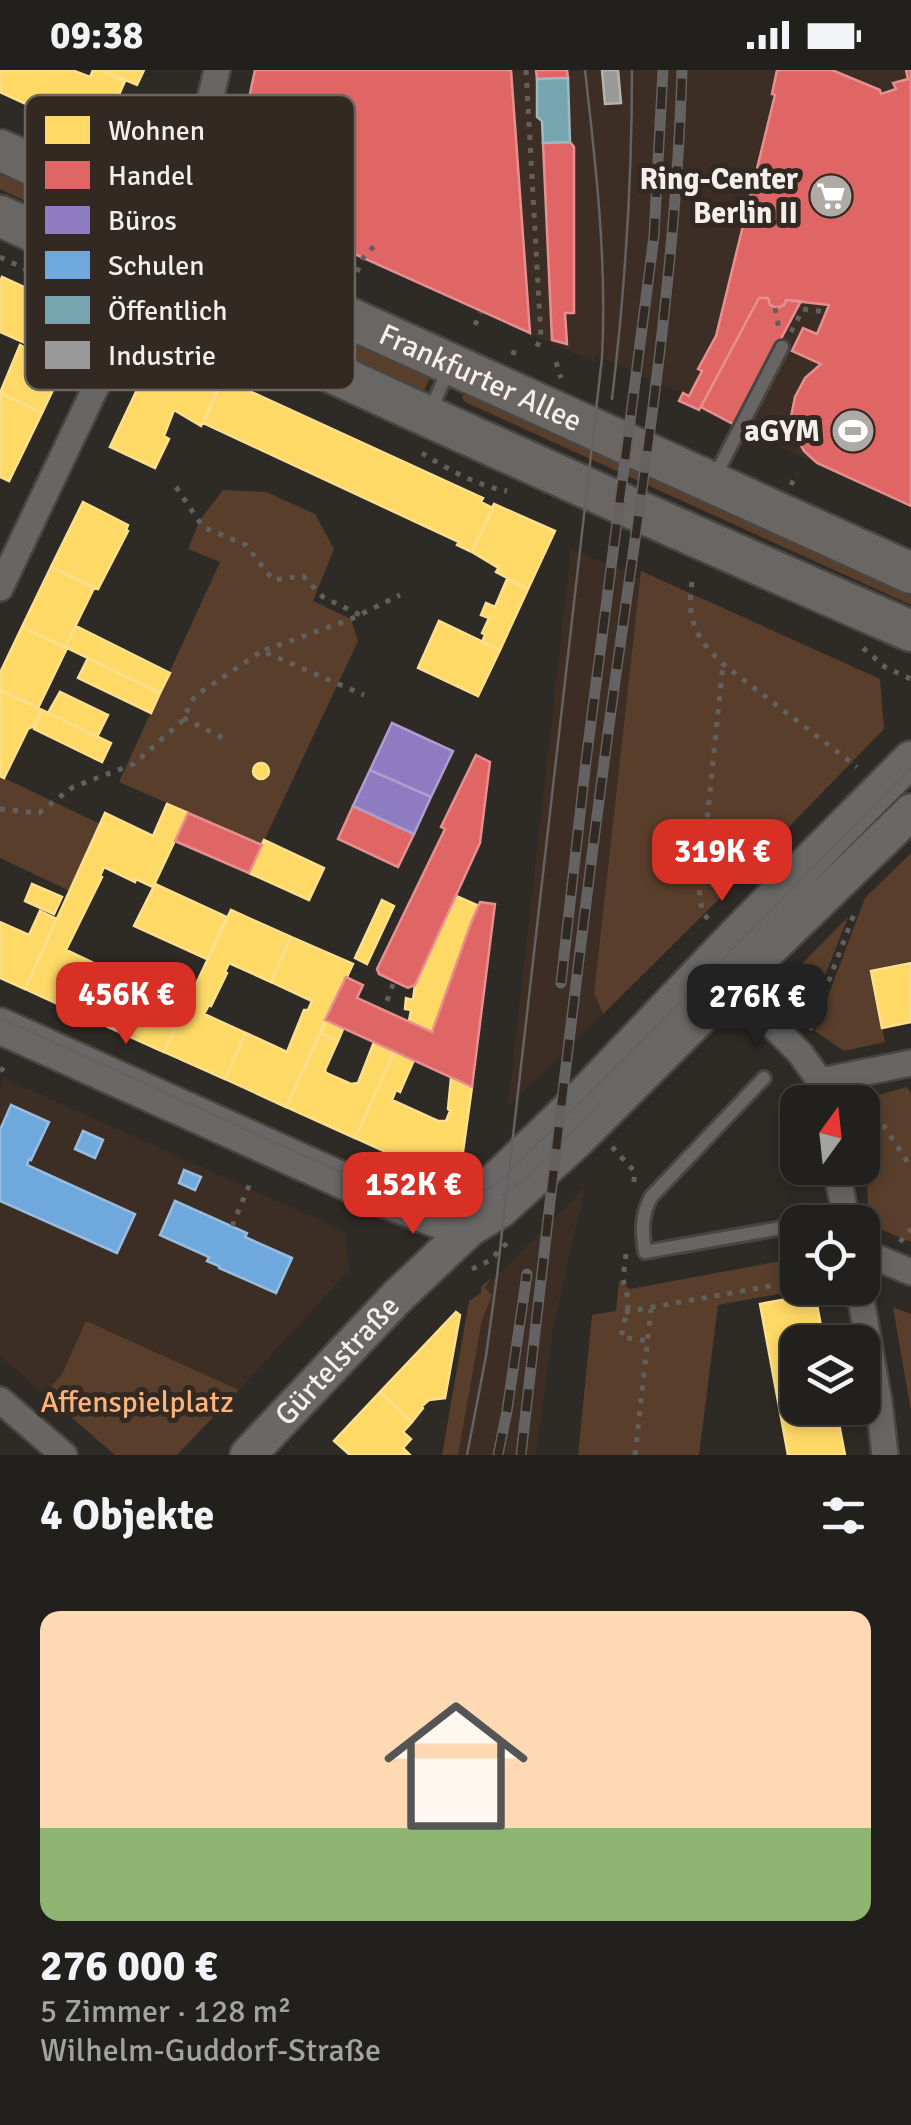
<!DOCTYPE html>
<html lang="de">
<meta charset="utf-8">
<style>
:root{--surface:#22201c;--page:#2e2d29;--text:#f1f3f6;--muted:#a2a3a3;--line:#3f3e3b;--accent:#d93025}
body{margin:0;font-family:Signika,sans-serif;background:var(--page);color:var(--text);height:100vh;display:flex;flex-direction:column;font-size:38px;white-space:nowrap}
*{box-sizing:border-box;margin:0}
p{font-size:32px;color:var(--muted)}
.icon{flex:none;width:55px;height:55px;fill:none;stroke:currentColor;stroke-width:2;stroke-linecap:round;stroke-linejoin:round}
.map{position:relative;height:1385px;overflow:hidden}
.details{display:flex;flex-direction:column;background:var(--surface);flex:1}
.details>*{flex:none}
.needle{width:65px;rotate:15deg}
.controls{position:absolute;left:780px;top:1015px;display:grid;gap:20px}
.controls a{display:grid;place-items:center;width:100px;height:100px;border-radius:20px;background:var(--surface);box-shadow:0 5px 15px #0003,0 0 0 2px var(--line);font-size:50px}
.price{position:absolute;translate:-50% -85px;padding:0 22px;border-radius:20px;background:var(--accent);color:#fff;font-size:32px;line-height:65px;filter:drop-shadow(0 2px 5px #0008)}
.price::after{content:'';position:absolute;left:50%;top:60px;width:30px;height:22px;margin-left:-15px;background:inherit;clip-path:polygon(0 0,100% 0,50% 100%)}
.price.on{background:#222;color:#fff}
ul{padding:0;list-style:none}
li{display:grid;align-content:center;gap:20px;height:530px;padding:0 40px}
li span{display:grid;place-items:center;height:310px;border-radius:20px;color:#555}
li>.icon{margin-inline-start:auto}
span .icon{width:180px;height:180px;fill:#fffc;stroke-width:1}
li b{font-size:42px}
h2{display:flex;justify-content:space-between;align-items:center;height:120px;padding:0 40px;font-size:42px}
.status{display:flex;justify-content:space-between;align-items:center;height:70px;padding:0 50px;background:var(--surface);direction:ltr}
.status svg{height:28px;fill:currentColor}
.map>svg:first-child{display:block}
.built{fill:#3c2e25}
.green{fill:#593f2b}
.homes{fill:#ffd966;stroke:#fce08e;stroke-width:2.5}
.shops{fill:#e06666;stroke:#e68f8e;stroke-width:2.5}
.offices{fill:#8e7cc3;stroke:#ad9ecf;stroke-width:2.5}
.schools{fill:#6fa8dc;stroke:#97bde0;stroke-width:2.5}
.public{fill:#76a5af;stroke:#9cbbc1;stroke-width:2.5}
.industry{fill:#999;stroke:#b5b3b2;stroke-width:2.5}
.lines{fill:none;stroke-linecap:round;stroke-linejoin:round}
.lane-casing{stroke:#494642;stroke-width:18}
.street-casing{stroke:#494642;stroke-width:30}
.secondary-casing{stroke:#494642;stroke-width:40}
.primary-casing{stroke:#494642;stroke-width:45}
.path{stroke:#62605d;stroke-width:5;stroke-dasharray:5 8;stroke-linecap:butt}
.lane{stroke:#676664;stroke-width:12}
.street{stroke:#676664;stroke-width:25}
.secondary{stroke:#6a6866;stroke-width:35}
.primary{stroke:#6a6663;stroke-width:40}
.tram{stroke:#656361;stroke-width:2.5}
.rail-casing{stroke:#656361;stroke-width:11}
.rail{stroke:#322922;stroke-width:8;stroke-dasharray:22;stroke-linecap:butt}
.labels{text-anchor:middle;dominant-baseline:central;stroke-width:10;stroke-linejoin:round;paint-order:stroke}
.poi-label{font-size:30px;font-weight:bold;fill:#f5efeb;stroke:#322922;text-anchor:end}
.street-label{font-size:30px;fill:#f5efeb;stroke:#322922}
.park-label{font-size:30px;fill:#fdb37c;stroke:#322922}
.key{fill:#322922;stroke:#6c645e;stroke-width:2.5}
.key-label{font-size:28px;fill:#f5efeb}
</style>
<div class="status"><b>09:38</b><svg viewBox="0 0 49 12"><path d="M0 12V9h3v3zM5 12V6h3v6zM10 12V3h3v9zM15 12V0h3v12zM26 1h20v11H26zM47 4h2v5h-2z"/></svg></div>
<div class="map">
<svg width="911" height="1385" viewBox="0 0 911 1385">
<rect width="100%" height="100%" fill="#2e2a26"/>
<path class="built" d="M255 0H911V436L679 331 685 323 682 321H677L596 285 593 291 530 264 228 127Z
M571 478 640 509 594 923 603 944 508 1036Z
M4 1008 346 1162 349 1200 239 1320 87 1252 62 1304 44 1324 0 1286V1018Z
M585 1117 553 1260 536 1385H458L482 1250 492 1225 485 1218Z"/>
<path class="green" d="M0 97 102 144 94 163 0 119Z
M210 216 325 266 373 279 430 307 423 323 206 226Z
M466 322 911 522V535L465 332 462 327Z
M223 420 266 422 315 444 334 479 313 531 351 549 358 571 262 775 119 712 220 492 188 479 200 450Z
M641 501 880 609 884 659 713 835 603 944 594 923Z
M0 706 100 754 70 821 0 788Z
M911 783V891L870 900 885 972 844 981 815 961 865 828Z
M848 847 806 954 780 929 779 917Z
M907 1017 911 1023V1172L875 1157 868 1142 866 1040 878 1025Z
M797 1188 798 1218H811L718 1235 699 1385H578L592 1245 616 1241 619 1210 630 1219Z
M491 1208 485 1218 492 1225 482 1250 458 1385H442L469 1231 481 1223V1217Z
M893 1237 911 1244V1341Z
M86 1251 239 1320 177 1385H115L44 1324 62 1304Z"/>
<path class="homes" d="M0 0H72L90 7 93 0H101L125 11 103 61 93 65 0 22Z
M101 0H144L137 15Z
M2 207 88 246 42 343 0 323 20 275 30 280 32 276 0 262V212Z
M164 282 223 309 201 356 174 340 164 366 169 369 155 398 110 377 153 286Z
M223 309 483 428 481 432 493 438 472 482 457 475 459 472 203 353Z
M0 323 42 343 9 411 0 407Z
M83 432 128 455 126 460 128 461 98 519 51 497Z
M494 434 555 461 528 519 496 502 500 495 497 497 472 482Z
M51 497 94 518 65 577 22 557Z
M507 509 528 519 500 580 482 572 485 565 482 563 489 548 481 545 486 533 495 537Z
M439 551 500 580 478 626 418 598Z
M76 556 170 603 160 623 65 577Z
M22 557 67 578 38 638 0 620V603Z
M88 588 160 623 151 643 78 608Z
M0 620 42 640 34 656 28 659 4 708 0 706Z
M60 622 108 645 97 667 48 643Z
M42 640 111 673 102 692 34 659Z
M253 701a8 8 0 1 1 16 0a8 8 0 1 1-16 0Z
M167 734 188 743 153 817 136 809 135 812 104 797 100 806 102 807 66 880 113 902 90 949 25 919 105 743 153 766Z
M264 770 324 798 309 830 249 803Z
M32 814 62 827 54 844 25 831Z
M155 814 227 847 207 889 134 856Z
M456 826 479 836 432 962 409 951 411 940 405 939 406 928 413 930 415 915Z
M382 830 394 836 367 894 355 888Z
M231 840 291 867 271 912 229 893 225 902 227 903 211 936 209 935 204 944 246 963 225 1009 164 982Z
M40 841 57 849 25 919 0 908V852L29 865Z
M291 867 353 894 286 1037 225 1009 246 963 287 982 304 940H308L312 931 271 912Z
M911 893V952L882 958 871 901Z
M111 906 148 921 184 940 164 982 90 949Z
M325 950 343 959 338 971 320 963Z
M320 963 338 971 325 1000 326 1003 351 1014 358 1013 374 972 394 982 355 1068 286 1037Z
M394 982 414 990 400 1022 396 1020 392 1030 438 1051H446L450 1041 448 1039 451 1008 472 1017 462 1089 450 1102 436 1105 355 1068Z
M815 1224 824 1272H798V1338H836L845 1385H788L760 1234Z
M456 1242 460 1245 445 1328 429 1330 422 1336 423 1338 412 1352 380 1322Z
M380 1322 412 1352 403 1362 411 1369 403 1378 410 1385H350L334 1371Z"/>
<path class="shops" d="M255 0H511L530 263 228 127Z
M536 0H567L568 8 537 9Z
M777 0H832L880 20 881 24 896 19 893 13 908 9 906 0H911V436L817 393 804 381 796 366 791 347 795 327 805 308 821 294 792 281 803 258 817 264 829 235 786 230 784 235 777 238 770 235 768 228H759L699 340 679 331 683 323 689 326 702 301 698 299 716 266 775 25 772 24Z
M570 72 574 77V243H565L567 274 552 270 543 73Z
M759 228H768L770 235 777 238 784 235 786 230 801 231 735 355 701 337Z
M476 685 490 692 480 773 415 915 408 918 379 904 377 899 445 759 441 757Z
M353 736 414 764 398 797 338 769Z
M188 743 262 775 249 803 175 771Z
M480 832 495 834 472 1017 325 950 346 907 363 915 357 928 432 962 471 853Z"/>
<path class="offices" d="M392 653 453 681 431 727 370 700Z
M370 700 431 727 414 764 353 736Z"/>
<path class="schools" d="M11 1035 49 1052 31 1090 29 1089 27 1095 135 1144 117 1183 0 1131V1060Z
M83 1061 103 1070 95 1088 75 1079Z
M184 1100 201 1107 195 1120 179 1113Z
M175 1131 247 1163 245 1167 292 1188 276 1223 219 1198V1196L207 1191 209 1187 160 1165Z"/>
<path class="public" d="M568 8 570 72 543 73 542 51 537 47V9Z"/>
<path class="industry" d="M602 0H618L621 33 605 34Z"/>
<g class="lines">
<defs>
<path id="lane" d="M429 344 449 298
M715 406 782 277
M764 1008 651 1127C641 1146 642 1161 645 1182L798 1155
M814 1152 846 1147"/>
<path id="street" d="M0 518 188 124 217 0
M732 915 800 983 820 1011 824 1032
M820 1011 911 993
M836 1098 847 1152
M862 1185 868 1184 911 1202
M859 1218 879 1332 885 1385
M0 1330 64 1385"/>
<g id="secondary">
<path d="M0 956 386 1130 435 1149 470 1158"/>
<path d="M473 1152 495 1111 582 1027 738 863 911 689"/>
<path id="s1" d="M248 1385 398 1226 470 1158 500 1140 578 1069 732 915 911 742"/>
</g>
<g id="primary">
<path id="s2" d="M0 80 108 129 228 193 911 503"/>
<path d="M0 146C67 176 132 209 198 240 434 351 672 457 911 561"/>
</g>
</defs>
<use href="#lane" class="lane-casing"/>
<use href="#street" class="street-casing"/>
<use href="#secondary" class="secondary-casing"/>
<use href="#primary" class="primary-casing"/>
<path class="path" d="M526 0 541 268 534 282
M227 142 228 127
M0 187 38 205 49 207
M357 202 363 188 374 176
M775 238 779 259
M475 255 481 242
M791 262 803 239 826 242
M513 285 516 274
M556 292 561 308
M422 383C447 399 478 416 507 421
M791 415 797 403
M176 417 203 457 246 475 273 510 303 506 323 527 360 545
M692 512C686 549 696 569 723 594L857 697
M863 578 885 597 911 609
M265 580 351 549 400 525
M183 648 223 668
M0 739 39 743 73 717 134 694 181 652 195 626 262 581 364 625
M708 849 704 844 699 828 723 594
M387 931 393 914
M810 960 856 839
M0 1001 5 997
M869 1033 911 1097
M612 1077 635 1102 633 1119
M232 1156 251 1111
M900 1172 911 1159
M626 1184 623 1209 629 1232 621 1267 649 1271
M472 1199 489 1191 507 1173
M625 1242 798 1211
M635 1385 651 1239"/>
<use href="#lane" class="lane"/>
<use href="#street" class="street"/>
<use href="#secondary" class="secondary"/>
<use href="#primary" class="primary"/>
<path class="tram" d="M612 329C625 220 632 110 632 0
M0 948 387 1123 423 1132H450L475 1125 497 1114 641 972 911 698
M502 1125 528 1107 600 1033
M467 1385 486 1286 497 1206 602 288C607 191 596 96 585 0"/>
<defs>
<path id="rail" d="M561 913 586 691 654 166 663 0
M498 1385 507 1341 527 1204
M521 1385C549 1139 577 893 610 648 639 434 676 215 682 0"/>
</defs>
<use href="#rail" class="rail-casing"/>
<use href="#rail" class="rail"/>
</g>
<defs>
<symbol id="supermarket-disc" viewBox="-11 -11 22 22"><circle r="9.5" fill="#afaaa6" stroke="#322922"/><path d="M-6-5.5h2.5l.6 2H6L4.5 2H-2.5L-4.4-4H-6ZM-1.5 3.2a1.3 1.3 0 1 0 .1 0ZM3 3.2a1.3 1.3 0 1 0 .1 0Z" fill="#fff"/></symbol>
<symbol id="stadium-disc" viewBox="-11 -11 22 22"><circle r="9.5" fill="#afaaa6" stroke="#322922"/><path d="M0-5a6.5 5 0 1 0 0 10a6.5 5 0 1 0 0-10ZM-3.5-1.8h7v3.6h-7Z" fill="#fff"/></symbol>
</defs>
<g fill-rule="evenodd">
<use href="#supermarket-disc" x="806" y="101" width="50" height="50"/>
<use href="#stadium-disc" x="828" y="336" width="50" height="50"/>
</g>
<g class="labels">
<g class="poi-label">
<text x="798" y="109">Ring-Center<tspan x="798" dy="34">Berlin II</tspan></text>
<text x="820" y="361">aGYM</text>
</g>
<g class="street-label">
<text stroke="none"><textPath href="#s2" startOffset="532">Frankfurter Allee</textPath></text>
<text stroke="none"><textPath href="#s1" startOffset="130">Gürtelstraße</textPath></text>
</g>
<g class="park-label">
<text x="137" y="1332">Affenspielplatz</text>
</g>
</g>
<rect x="25" y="25" width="330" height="295" rx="15" class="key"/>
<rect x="45" y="46" width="45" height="28" fill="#ffd966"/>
<rect x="45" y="91" width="45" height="28" fill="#e06666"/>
<rect x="45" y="136" width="45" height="28" fill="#8e7cc3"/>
<rect x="45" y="181" width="45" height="28" fill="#6fa8dc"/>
<rect x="45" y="226" width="45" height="28" fill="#76a5af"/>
<rect x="45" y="271" width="45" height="28" fill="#999"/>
<g class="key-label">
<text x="108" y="70">Wohnen</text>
<text x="108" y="115">Handel</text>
<text x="108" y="160">Büros</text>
<text x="108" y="205">Schulen</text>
<text x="108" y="250">Öffentlich</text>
<text x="108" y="295">Industrie</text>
</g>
</svg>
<div class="controls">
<a><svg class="needle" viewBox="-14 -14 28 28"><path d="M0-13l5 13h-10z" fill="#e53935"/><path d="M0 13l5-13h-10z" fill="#a2a3a3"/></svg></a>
<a><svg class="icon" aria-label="locate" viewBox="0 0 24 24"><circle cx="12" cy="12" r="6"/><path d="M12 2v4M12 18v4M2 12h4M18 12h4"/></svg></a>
<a><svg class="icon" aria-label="layers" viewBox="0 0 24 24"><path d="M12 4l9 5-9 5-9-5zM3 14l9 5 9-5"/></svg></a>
</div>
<b class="price" style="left:722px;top:834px">319K €</b>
<b class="price" style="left:126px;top:977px">456K €</b>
<b class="price on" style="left:757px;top:979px">276K €</b>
<b class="price" style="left:413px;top:1167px">152K €</b>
</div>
<section class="details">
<h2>4 Objekte<svg class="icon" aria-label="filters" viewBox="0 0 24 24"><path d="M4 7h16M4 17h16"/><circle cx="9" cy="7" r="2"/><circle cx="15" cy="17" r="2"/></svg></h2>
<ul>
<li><span style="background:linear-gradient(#ffd9b3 70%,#8fb573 0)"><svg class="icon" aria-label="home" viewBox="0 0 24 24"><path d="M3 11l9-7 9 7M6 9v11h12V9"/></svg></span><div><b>276 000 €</b><p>5 Zimmer · 128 m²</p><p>Wilhelm-Guddorf-Straße</p></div></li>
</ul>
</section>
